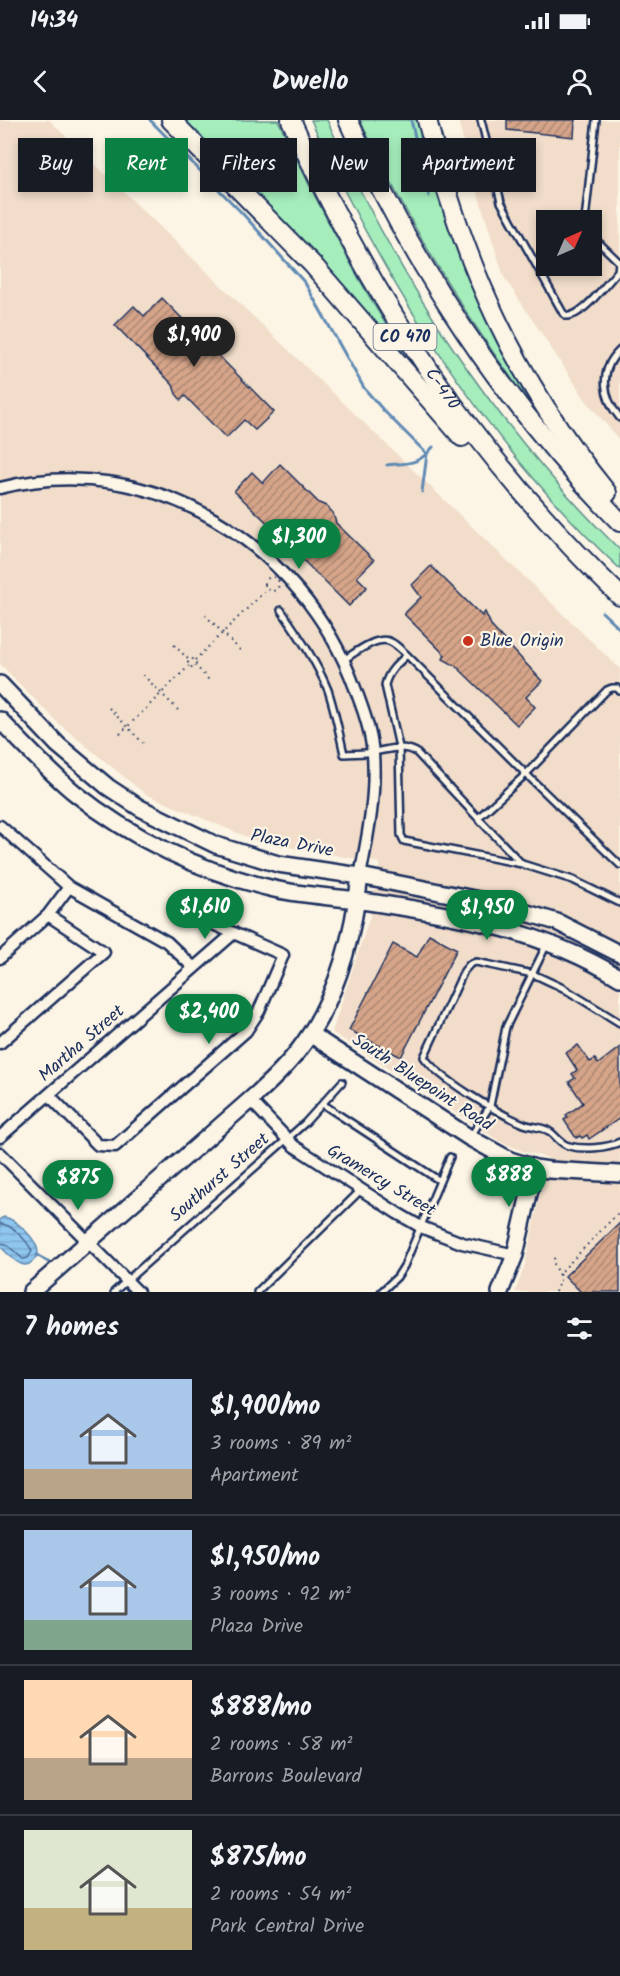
<!DOCTYPE html>
<meta charset="utf-8">
<style>
:root{--surface:#171b24;--page:#20242c;--text:#f1f3f6;--muted:#9ea1a6;--line:#363941;--accent:#0b8043}
body{margin:0;font-family:Kalam,sans-serif;background:var(--page);color:var(--text);height:100vh;display:flex;flex-direction:column;font-size:22px;white-space:nowrap}
*{box-sizing:border-box;margin:0}
p{font-size:20px;color:var(--muted)}
.icon{flex:none;width:33px;height:33px;fill:none;stroke:currentColor;stroke-width:2;stroke-linecap:round;stroke-linejoin:round}
.map{position:relative;height:1172px;overflow:hidden}
.panel{display:flex;flex-direction:column;background:var(--surface);flex:1}
.panel>*{flex:none}
.guide{position:absolute;left:18px;top:18px;width:585px;height:54px;display:flex;gap:12px}
.needle{width:39px;rotate:45deg}
.buttons{position:absolute;left:536px;top:90px;display:grid;gap:12px}
.buttons a{display:grid;place-items:center;width:66px;height:66px;border-radius:0px;background:var(--surface);box-shadow:0 3px 9px #0003;font-size:30px}
.price{position:absolute;translate:-50% -51px;padding:0 14px;border-radius:21px;background:var(--accent);color:#fff;font-size:20px;line-height:39px;filter:drop-shadow(0 2px 3px #0008)}
.price::after{content:'';position:absolute;left:50%;top:36px;width:18px;height:14px;margin-left:-9px;background:inherit;clip-path:polygon(0 0,100% 0,50% 100%)}
.price.active{background:#222;color:#fff}
ul{padding:0;list-style:none}
li{display:flex;align-items:center;gap:18px;height:150px;padding:0 24px}
li+li{border-top:2px solid var(--line)}
li span{display:grid;place-items:center;flex:none;width:168px;height:120px;border-radius:0px;color:#555}
li>.icon{margin-inline-start:auto}
span .icon{width:72px;height:72px;fill:#fffc;stroke-width:1}
li b{font-size:26px}
h2{display:flex;justify-content:space-between;align-items:center;height:72px;padding:0 24px;font-size:26px}
.pill{padding:0 21px;border-radius:0px;background:var(--surface);box-shadow:0 3px 9px #0003;font-size:21px;line-height:54px}
.pill.active{background:var(--accent);color:#fff}
.status{display:flex;justify-content:space-between;align-items:center;height:42px;padding:0 30px;background:var(--surface);direction:ltr}
.status svg{height:16px;fill:currentColor}
header{display:flex;justify-content:space-between;align-items:center;height:78px;padding:0 24px;background:var(--surface);font-size:27px;font-weight:700}
.map>svg:first-child{display:block}
.built{fill:#f1ddc9;fill-rule:evenodd}
.grass{fill:#a5edbb;stroke:#608e8c;stroke-width:1.5}
.water{fill:url(#water-rules);stroke:#618ab4;stroke-width:1.5}
.lines{fill:none;stroke-linecap:round;stroke-linejoin:round}
.shore{stroke:#496b97;stroke-width:1.5}
.stream{stroke:#618ab4;stroke-width:3}
.building{fill:url(#building-hatch);stroke:#1b2f5e;stroke-width:1.5}
.lane-casing{stroke:#1b2f5e;stroke-width:10}
.street-casing{stroke:#1b2f5e;stroke-width:15}
.secondary-casing{stroke:#1b2f5e;stroke-width:20}
.highway-casing{stroke:#1b2f5e;stroke-width:22}
.path{stroke:#1b2f5e;stroke-width:2;stroke-dasharray:1.5 4.5;stroke-linecap:butt}
.lane{stroke:#fcf5e5;stroke-width:5}
.street{stroke:#fcf5e5;stroke-width:10}
.secondary{stroke:#fcf5e5;stroke-width:15}
.highway{stroke:#fcf5e5;stroke-width:18}
.poi-dot{fill:#c8321e;stroke:#fcf5e5;stroke-width:2}
.labels{text-anchor:middle;dominant-baseline:central;stroke-width:4.5;stroke-linejoin:round;paint-order:stroke}
.shield{fill:#fcf5e5;stroke:#5e6a86;stroke-width:1.5}
.shield-label{font-size:16px;font-weight:bold;fill:#1b2f5e}
.street-label{font-size:18px;fill:#1b2f5e;stroke:#fcf5e5}
.poi-label{font-size:18px;fill:#1b2f5e;stroke:#fcf5e5;text-anchor:start}
</style>
<div class="status"><b>14:34</b><svg viewBox="0 0 49 12"><path d="M0 12V9h3v3zM5 12V6h3v6zM10 12V3h3v9zM15 12V0h3v12zM26 1h20v11H26zM47 4h2v5h-2z"/></svg></div>
<header><svg class="icon" aria-label="back" viewBox="0 0 24 24"><path d="M15 5l-7 7 7 7"/></svg>Dwello<svg class="icon" aria-label="person" viewBox="0 0 24 24"><circle cx="12" cy="8" r="4"/><path d="M4 21q1-7 8-7t8 7"/></svg></header>
<div class="map">
<svg width="620" height="1172" viewBox="0 0 620 1172">
<defs>
<pattern id="water-rules" width="6" height="5" patternUnits="userSpaceOnUse" patternTransform="scale(1.5)"><rect width="6" height="5" fill="#8fc6ed"/><path d="M0 2.5h6" fill="none" stroke="#7baace"/></pattern>
<pattern id="building-hatch" width="6" height="6" patternUnits="userSpaceOnUse" patternTransform="scale(1.5)"><rect width="6" height="6" fill="#d6a589"/><path d="M-1 1l2-2M0 6l6-6M5 7l2-2" fill="none" stroke="#ad8773"/></pattern>
</defs>
<rect width="100%" height="100%" fill="#fcf5e5"/>
<filter id="ink" filterUnits="userSpaceOnUse"><feTurbulence type="fractalNoise" baseFrequency=".0167" numOctaves="2"/><feDisplacementMap in="SourceGraphic" scale="12" xChannelSelector="R" yChannelSelector="G"/><feConvolveMatrix kernelMatrix="1 2 1 2 8 2 1 2 1" color-interpolation-filters="sRGB"/></filter>
<g filter="url(#ink)">
<path class="built" d="M0 0H49L620 549V1172H515L525 1145 548 1038 523 1031 499 1021 332 912 370 796 380 743 259 722 145 674 58 603 0 544Z
M458 0H620V321L585 279 504 157 473 58ZM546 100H591V146H546Z"/>
<path class="grass" d="M181 0H278C318 86 358 163 410 243Z
M311 0H327C397 159 497 309 620 430V449C487 324 385 166 311 0Z
M360 0H419C433 57 448 114 472 167 491 208 513 247 535 286L533 287C465 198 408 102 360 0Z"/>
<path class="water" d="M4 1097C16 1099 38 1120 38 1133 27 1158 12 1138 0 1126V1099Z"/>
<g class="lines">
<path class="shore" d="M0 1104C11 1103 28 1122 32 1131L28 1138 23 1139 6 1124 0 1123"/>
<path class="stream" d="M150 0 242 93 305 163 364 268 384 291 427 334 422 372
M411 0 429 76
M387 345C409 343 418 345 433 327
M602 492 620 509
M37 1135 51 1144"/>
</g>
<path class="building" d="M507 0H575L574 17 507 10Z
M162 178 274 292 255 310 244 300 226 318 185 276 181 280 176 274 173 265 115 205 134 186 144 196Z
M280 344 319 383 326 386 333 393 336 403 374 440 357 457 367 467 349 486 302 439 290 433 282 424 280 415 234 371 252 352 263 363Z
M431 446 482 496 485 492 492 507 542 561 526 577 535 587 517 605 456 546 443 539 445 535 404 494 421 477 412 465Z
M429 814 457 829 401 937 349 910 393 824 417 837Z
M578 925 590 942 595 939 598 944 620 927V998L589 1019 587 1015 582 1018 580 1016 576 1018 564 1000 568 997 566 995 583 983 569 962 575 958 572 954 577 950 566 933Z
M620 1103V1172H581L565 1156Z"/>
<g class="lines">
<defs>
<path id="lane" d="M481 0 501 82 563 193C567 196 567 197 572 195 586 191 608 162 618 151L619 142 591 115
M585 100 596 0
M620 230C599 250 602 277 620 298
M281 490C299 516 316 541 328 570 335 591 339 612 344 634 354 633 364 634 373 632 388 630 401 624 416 632L478 698
M345 539C356 532 378 515 391 522 397 525 402 531 407 535
M620 571 617 568H612L607 570 526 654 407 535C397 544 388 552 385 565L399 627 401 715 404 721 522 744 573 760 620 783
M521 743 478 698 526 654 620 745
M620 903 563 868 533 854 476 842 470 844 464 851 424 937C439 959 499 994 524 1004 532 1007 540 1007 547 1010 556 1014 559 1024 569 1026 584 1030 607 1028 620 1022
M324 985 440 1061
M471 1016 490 986 506 907 546 826
M114 1172 305 1003 342 962
M257 1172 360 1071
M381 1172 397 1157 404 1146 450 1037"/>
<path id="street" d="M0 368C152 329 303 425 355 568 363 589 371 611 373 634 376 676 368 715 360 756
M0 706 69 767 167 822 194 848
M0 838 48 795 69 767
M0 923 104 832 48 795
M49 975 98 1025 115 1026 246 911 259 891 283 835 179 789
M250 980 294 1026 397 1093 421 1107 462 1123 515 1135
M0 1017 234 813
M0 1033 138 1172"/>
<path id="secondary" d="M0 564 58 625 108 667 140 688 216 725 278 744 360 756 494 783 557 802 620 834
M0 600C24 625 48 651 75 673 131 718 200 751 270 768 298 775 327 776 356 780 449 794 539 808 620 858
M310 914 470 1018 510 1040 535 1048 549 1050 620 1054
M31 1172 250 980C267 965 284 949 298 931 337 881 353 818 360 756
M500 1172 515 1135 535 1048"/>
<g id="highway">
<path d="M171 0 313 145 462 317"/>
<path id="s1" d="M291 0C373 183 475 336 620 476"/>
<path d="M348 0C414 148 506 286 620 402"/>
<path d="M427 0C463 143 514 258 607 373"/>
</g>
</defs>
<use href="#lane" class="lane-casing"/>
<use href="#street" class="street-casing"/>
<use href="#secondary" class="secondary-casing"/>
<use href="#highway" class="highway-casing"/>
<path class="path" d="M265 464a7 7 0 1 1 14 0a7 7 0 1 1-14 0Z
M205 495 240 530
M174 525 189 540
M188 543a4 4 0 1 1 8 0a4 4 0 1 1-8 0Z
M195 540 267 469
M195 545 209 560
M143 555 178 590
M109 588 143 623
M120 614 189 546
M558 1155 620 1091
M555 1172 561 1158 553 1142 555 1136"/>
<use href="#lane" class="lane"/>
<use href="#street" class="street"/>
<use href="#secondary" class="secondary"/>
<use href="#highway" class="highway"/>
</g>
</g>
<circle class="poi-dot" cx="468" cy="521" r="6"/>
<g class="labels">
<rect class="shield" x="373.5" y="204" width="63" height="26" rx="4.5"/>
<g class="shield-label">
<text x="405" y="217">CO 470</text>
</g>
<g class="street-label">
<text stroke="none"><textPath href="#s1" startOffset="309">C-470</textPath></text>
<text transform="translate(292 724) rotate(11)">Plaza Drive</text>
<text transform="translate(82 924) rotate(-41)">Martha Street</text>
<text transform="translate(422 963) rotate(33)">South Bluepoint Road</text>
<text transform="translate(220 1058) rotate(-41)">Southurst Street</text>
<text transform="translate(381 1061) rotate(31)">Gramercy Street</text>
</g>
<g class="poi-label">
<text x="480" y="521">Blue Origin</text>
</g>
</g>
</svg>
<div class="buttons">
<a><svg class="needle" viewBox="-14 -14 28 28"><path d="M0-13l5 13h-10z" fill="#e53935"/><path d="M0 13l5-13h-10z" fill="#9ea1a6"/></svg></a>
</div>
<b class="price active" style="left:194px;top:248px">$1,900</b>
<b class="price" style="left:299px;top:450px">$1,300</b>
<b class="price" style="left:205px;top:820px">$1,610</b>
<b class="price" style="left:487px;top:821px">$1,950</b>
<b class="price" style="left:209px;top:925px">$2,400</b>
<b class="price" style="left:509px;top:1088px">$888</b>
<b class="price" style="left:78px;top:1091px">$875</b>
<div class="guide">
<a class="pill">Buy</a>
<a class="pill active">Rent</a>
<a class="pill">Filters</a>
<a class="pill">New</a>
<a class="pill">Apartment</a>
</div>
</div>
<section class="panel">
<h2>7 homes<svg class="icon" aria-label="filters" viewBox="0 0 24 24"><path d="M4 7h16M4 17h16"/><circle cx="9" cy="7" r="2"/><circle cx="15" cy="17" r="2"/></svg></h2>
<ul>
<li><span style="background:linear-gradient(#a9c7e8 75%,#b9a48a 0)"><svg class="icon" aria-label="home" viewBox="0 0 24 24"><path d="M3 11l9-7 9 7M6 9v11h12V9"/></svg></span><div><b>$1,900/mo</b><p>3 rooms · 89 m²</p><p>Apartment</p></div></li>
<li><span style="background:linear-gradient(#a9c7e8 75%,#7fa58c 0)"><svg class="icon" aria-label="home" viewBox="0 0 24 24"><path d="M3 11l9-7 9 7M6 9v11h12V9"/></svg></span><div><b>$1,950/mo</b><p>3 rooms · 92 m²</p><p>Plaza Drive</p></div></li>
<li><span style="background:linear-gradient(#ffd9b3 65%,#b9a48a 0)"><svg class="icon" aria-label="home" viewBox="0 0 24 24"><path d="M3 11l9-7 9 7M6 9v11h12V9"/></svg></span><div><b>$888/mo</b><p>2 rooms · 58 m²</p><p>Barrons Boulevard</p></div></li>
<li><span style="background:linear-gradient(#dfe7d0 65%,#c2b280 0)"><svg class="icon" aria-label="home" viewBox="0 0 24 24"><path d="M3 11l9-7 9 7M6 9v11h12V9"/></svg></span><div><b>$875/mo</b><p>2 rooms · 54 m²</p><p>Park Central Drive</p></div></li>
</ul>
</section>
